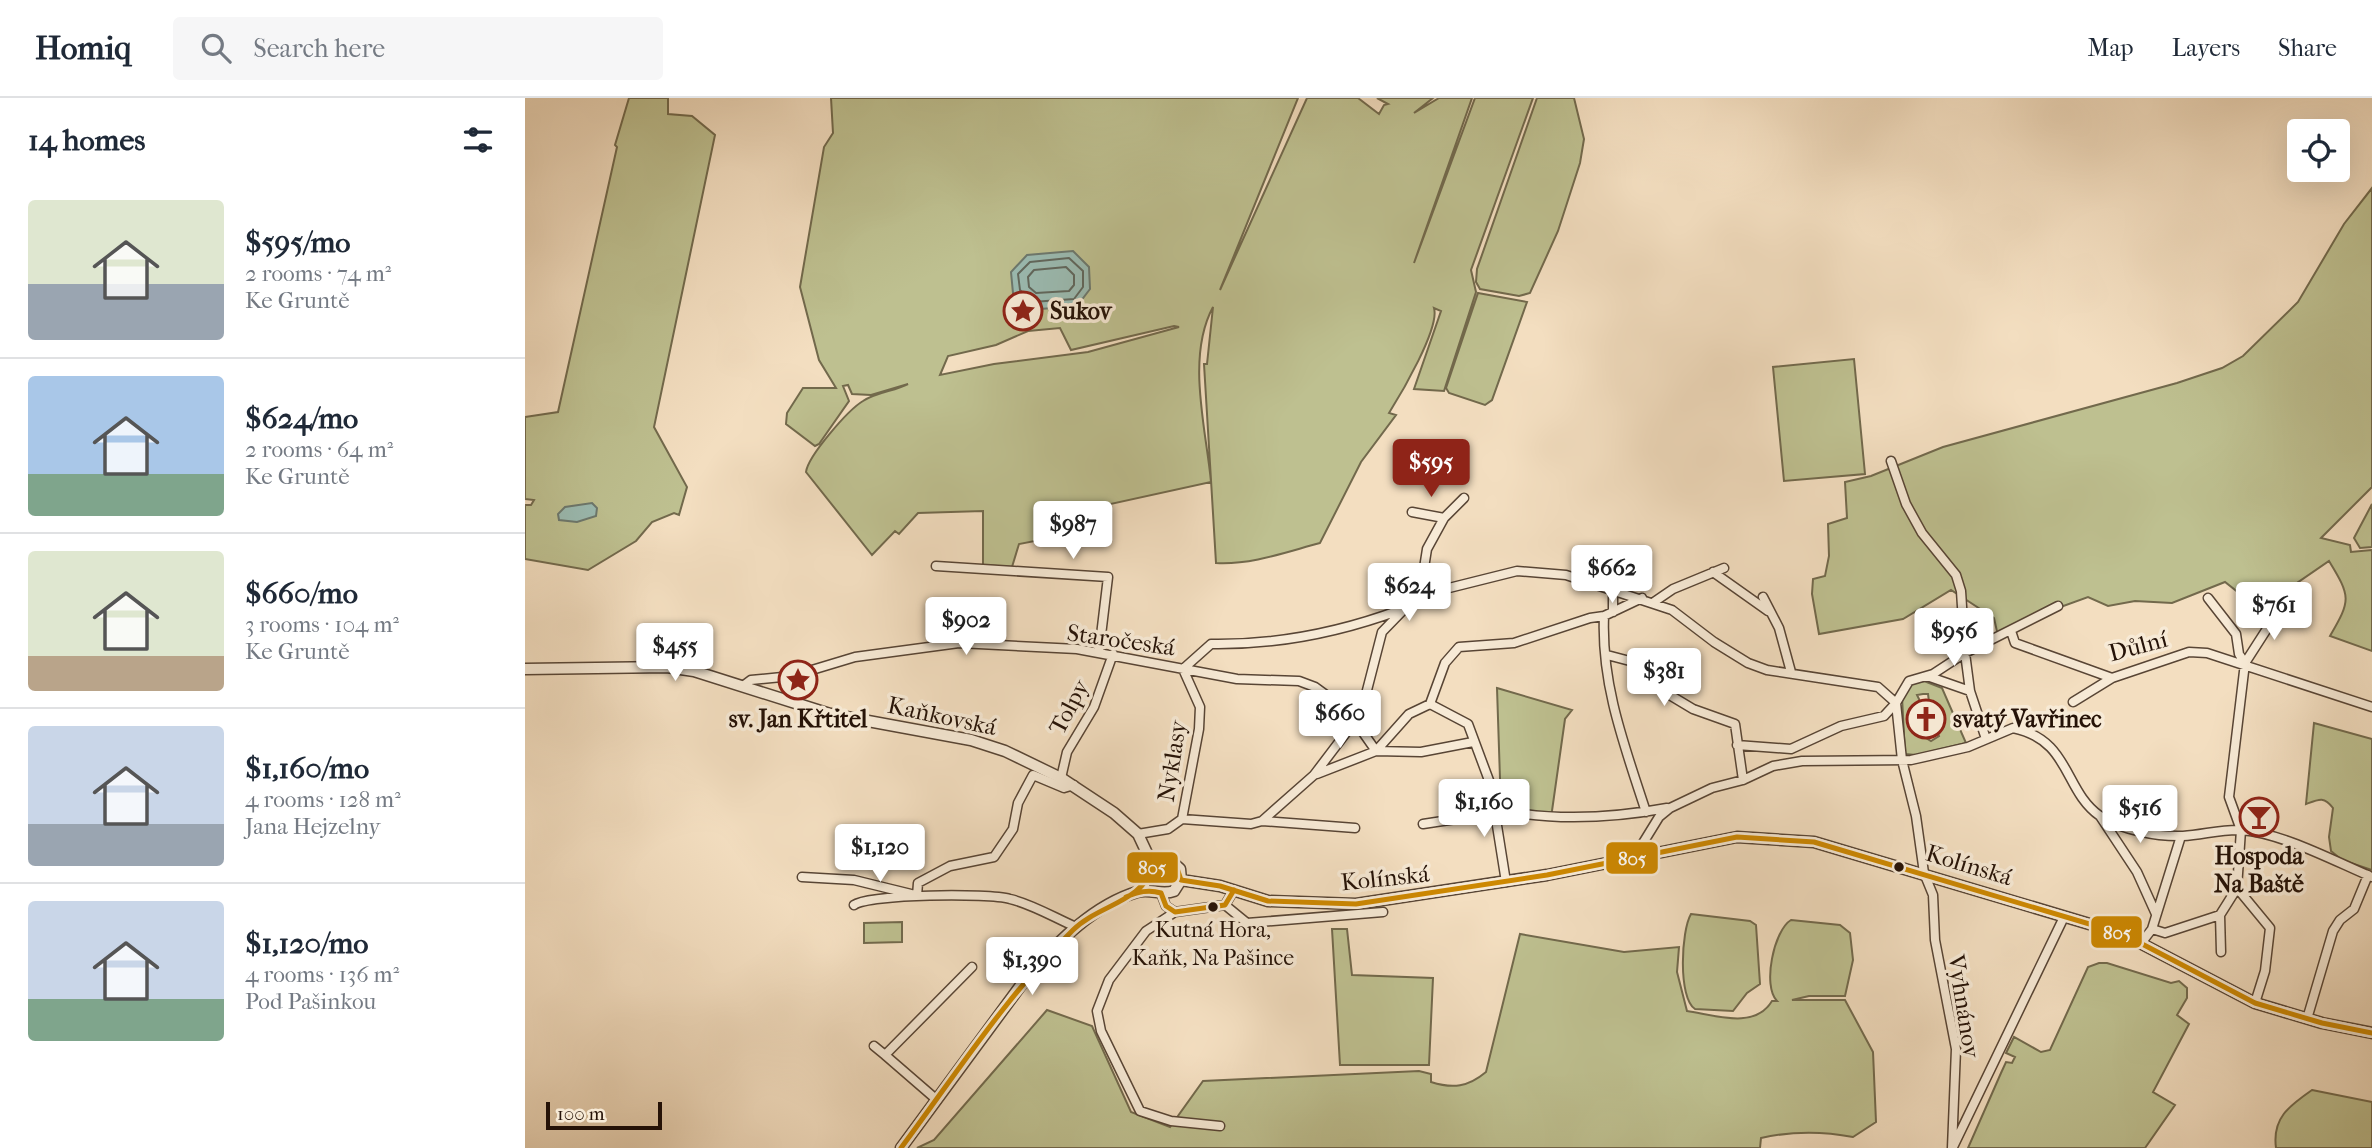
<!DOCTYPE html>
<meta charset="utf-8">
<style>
:root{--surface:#fff;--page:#f6f6f7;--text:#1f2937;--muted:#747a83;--line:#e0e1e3;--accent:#8f2418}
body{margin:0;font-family:"IM FELL French Canon",serif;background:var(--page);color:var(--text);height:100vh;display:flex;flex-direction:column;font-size:26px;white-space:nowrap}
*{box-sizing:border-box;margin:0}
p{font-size:23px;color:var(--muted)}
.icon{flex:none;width:38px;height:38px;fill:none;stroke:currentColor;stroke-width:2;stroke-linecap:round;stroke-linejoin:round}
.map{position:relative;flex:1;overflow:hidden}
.details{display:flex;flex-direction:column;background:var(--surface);width:525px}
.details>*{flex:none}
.controls{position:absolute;left:1762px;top:21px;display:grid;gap:14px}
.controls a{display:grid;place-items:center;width:63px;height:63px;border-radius:7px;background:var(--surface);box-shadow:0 7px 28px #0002;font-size:35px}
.scale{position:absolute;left:21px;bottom:18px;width:116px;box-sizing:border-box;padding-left:7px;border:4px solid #251207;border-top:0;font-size:19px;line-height:24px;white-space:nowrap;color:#251207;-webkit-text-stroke:5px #f7ead6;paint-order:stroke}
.price{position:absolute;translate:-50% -60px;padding:0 16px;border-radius:7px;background:#fff;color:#222;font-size:23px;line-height:46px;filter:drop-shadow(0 2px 4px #0008)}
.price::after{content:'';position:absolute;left:50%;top:42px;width:21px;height:16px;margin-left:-10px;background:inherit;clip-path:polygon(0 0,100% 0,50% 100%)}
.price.selected{background:var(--accent);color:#fff}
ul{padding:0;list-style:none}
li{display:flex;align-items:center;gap:21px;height:175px;padding:0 28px}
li+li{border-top:2px solid var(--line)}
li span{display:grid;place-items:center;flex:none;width:196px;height:140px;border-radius:7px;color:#555}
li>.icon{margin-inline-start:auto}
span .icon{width:84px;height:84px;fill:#fffc;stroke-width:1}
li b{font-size:30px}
h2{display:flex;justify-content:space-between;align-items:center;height:84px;padding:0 28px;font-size:30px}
header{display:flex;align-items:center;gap:42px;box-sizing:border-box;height:98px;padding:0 35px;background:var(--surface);border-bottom:2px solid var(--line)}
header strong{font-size:33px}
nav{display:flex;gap:38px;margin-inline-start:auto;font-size:24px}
.search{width:490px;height:63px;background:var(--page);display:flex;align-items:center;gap:18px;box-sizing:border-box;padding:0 24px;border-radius:7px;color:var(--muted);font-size:26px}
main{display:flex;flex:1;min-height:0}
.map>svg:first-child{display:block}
.green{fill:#bec090;stroke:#72694c;stroke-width:2;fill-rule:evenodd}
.water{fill:#9bbcb3;stroke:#6c786e;stroke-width:2}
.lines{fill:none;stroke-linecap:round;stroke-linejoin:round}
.shore{stroke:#60675d;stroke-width:2}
.minor-casing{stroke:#584535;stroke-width:11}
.tertiary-casing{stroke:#584535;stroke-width:13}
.minor{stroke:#f7ead6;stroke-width:8}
.tertiary{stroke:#f7ead6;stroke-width:10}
.bus-1-casing{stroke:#f7ead6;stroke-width:10}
.bus-1{stroke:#cd8801;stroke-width:5}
.bus-dot{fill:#251207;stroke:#f7ead6;stroke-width:2.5}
.labels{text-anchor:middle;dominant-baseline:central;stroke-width:7;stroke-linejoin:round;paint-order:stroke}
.bus-label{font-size:22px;fill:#251207;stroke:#f7ead6}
.poi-label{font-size:24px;font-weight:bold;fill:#251207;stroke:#f7ead6;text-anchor:start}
.street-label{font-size:24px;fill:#251207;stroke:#f7ead6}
.line-badge{stroke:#f7ead6;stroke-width:2.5}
.badge-label{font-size:19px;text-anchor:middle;font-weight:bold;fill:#fff}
</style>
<header>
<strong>Homiq</strong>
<div class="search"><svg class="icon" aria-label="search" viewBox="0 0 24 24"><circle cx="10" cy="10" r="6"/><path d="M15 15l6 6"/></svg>Search here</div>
<nav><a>Map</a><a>Layers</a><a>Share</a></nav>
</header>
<main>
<section class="details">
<h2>14 homes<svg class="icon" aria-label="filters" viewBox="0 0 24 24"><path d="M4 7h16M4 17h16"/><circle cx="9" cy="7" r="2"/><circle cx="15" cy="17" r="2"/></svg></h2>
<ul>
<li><span style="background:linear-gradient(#dfe7d0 60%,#9aa5b1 0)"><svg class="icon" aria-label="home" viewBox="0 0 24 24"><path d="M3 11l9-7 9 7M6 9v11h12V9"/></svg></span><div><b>$595/mo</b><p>2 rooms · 74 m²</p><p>Ke Gruntě</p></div></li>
<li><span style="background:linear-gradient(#a9c7e8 70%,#7fa58c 0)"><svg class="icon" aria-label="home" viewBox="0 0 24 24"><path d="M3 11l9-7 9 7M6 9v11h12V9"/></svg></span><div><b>$624/mo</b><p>2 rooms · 64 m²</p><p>Ke Gruntě</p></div></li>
<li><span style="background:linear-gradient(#dfe7d0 75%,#b9a48a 0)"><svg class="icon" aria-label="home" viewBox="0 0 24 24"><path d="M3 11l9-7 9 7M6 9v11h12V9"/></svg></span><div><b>$660/mo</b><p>3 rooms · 104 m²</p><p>Ke Gruntě</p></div></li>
<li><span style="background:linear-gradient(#c9d6e8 70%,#9aa5b1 0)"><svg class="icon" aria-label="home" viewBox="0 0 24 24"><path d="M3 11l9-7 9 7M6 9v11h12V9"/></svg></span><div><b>$1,160/mo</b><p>4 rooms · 128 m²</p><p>Jana Hejzelny</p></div></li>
<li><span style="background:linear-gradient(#c9d6e8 70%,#7fa58c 0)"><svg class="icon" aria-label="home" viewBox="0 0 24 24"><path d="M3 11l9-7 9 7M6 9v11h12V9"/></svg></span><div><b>$1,120/mo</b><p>4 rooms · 136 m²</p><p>Pod Pašinkou</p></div></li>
</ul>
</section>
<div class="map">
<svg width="1847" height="1050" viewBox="0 0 1847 1050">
<rect width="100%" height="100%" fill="#f3dec0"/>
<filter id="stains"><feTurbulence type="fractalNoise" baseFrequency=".00286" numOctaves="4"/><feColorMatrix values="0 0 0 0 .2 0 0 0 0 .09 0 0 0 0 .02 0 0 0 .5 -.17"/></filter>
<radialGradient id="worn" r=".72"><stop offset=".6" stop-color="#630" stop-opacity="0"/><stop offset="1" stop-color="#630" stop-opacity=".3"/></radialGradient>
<path class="green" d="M104 0H143V16L167 18 190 37 129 329 162 389 154 417 149 415 127 424 111 443 63 472 0 461V407H6L9 402 0 401V319L33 314 92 49 90 47Z
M306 0H773L695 192 782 0H833L854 16 859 7 863 6 852 0H908L889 15 914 0H947L889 165 950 0H1008L946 172 951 194 919 293 889 291 916 213 909 210C915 230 876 296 864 315L871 317 836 364 795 445C761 454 726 467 691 465L679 266H682L688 209C661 259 681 330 686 384L567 410 559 429 551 431V435L494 446 487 469 458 467V413L393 415 374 436 370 433 347 457 281 374C283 358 323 312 338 303 351 294 370 293 383 286L346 297 327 296 323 287 318 288 324 303 294 346 290 348 261 326 262 315 278 290H311L294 262 275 189 299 49 308 35ZM649 228 654 229 563 254 469 266 415 277 423 258 471 247 503 233 535 230 546 252Z
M1012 0H1049L1059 41 1055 65 1033 133 1005 195 994 198 955 191 951 184 952 171Z
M1847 90V389L1796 440 1825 447 1826 454 1847 452V553L1805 538C1826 502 1826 499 1804 463L1750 500 1723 496 1719 499 1700 484 1647 505 1610 503 1583 508 1563 499 1508 519 1473 538 1469 520 1426 492 1378 521 1294 536 1287 496 1288 481 1300 478 1304 458 1303 426 1322 420 1320 384 1346 378 1418 349 1652 285 1697 270 1718 258 1773 204 1819 126Z
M953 195 1002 204 967 302 960 307 924 295 921 290Z
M1329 261 1340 376 1259 383 1248 269Z
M1847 406V449L1835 450 1829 440Z
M1399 583 1417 590 1441 645 1391 657 1380 656 1377 599 1387 585ZM1398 596H1403L1404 604 1408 603 1414 626 1410 627 1414 638 1406 643 1393 635 1395 622 1390 623 1387 612 1392 610 1395 603 1392 597Z
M972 590 1047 612 1040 621 1026 720 976 711Z
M1789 625 1847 641V772L1817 762 1806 753 1804 739 1808 710C1799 698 1794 701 1781 706Z
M1166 816 1225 823 1231 827 1235 886 1222 895 1208 913 1170 911C1153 900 1156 833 1166 816Z
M1266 822 1315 827 1325 835 1328 862 1320 898H1284L1267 902H1320L1348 954 1351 1024 1328 1039C1297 1033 1267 1033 1236 1040L1235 1050H392L409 1042 522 912 567 928 606 1014 645 1029 678 983 894 973 906 976V984C928 991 943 989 961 974L995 836 1099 854 1154 849 1152 874 1162 913C1189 917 1230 932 1247 903H1252C1237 888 1249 832 1266 822Z
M377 824V844L339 845V825Z
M807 831H822L827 877 908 880 904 967H815Z
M1574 865H1582L1646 885 1654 883 1662 890V900L1652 917 1664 926 1628 994 1650 1007 1620 1050H1443L1476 975 1481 964 1487 965 1490 959 1481 955 1489 939 1516 954 1525 952 1563 869Z
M1787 992 1847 1004V1050H1751C1747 1020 1764 1008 1787 992Z"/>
<path class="water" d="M548 153 564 169 565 191 552 208 503 212 488 195 486 174 502 157Z
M67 405 72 410 71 418 52 424 34 422 33 416 40 409Z"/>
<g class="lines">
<path class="shore" d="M544 160 558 173V189L549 201 507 204 495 192 493 176 505 164Z
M541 169 549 177V187L544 193 511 195 504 189 503 179 509 172Z"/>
<defs>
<path id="minor" d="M1366 363 1381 406 1397 435 1431 477 1436 493 1440 555 1408 576 1384 583 1371 605 1377 662 1391 718 1399 775 1408 797 1410 842 1431 951 1427 1050
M887 414 919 420
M411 468 583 479 574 554
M1188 474 1243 513
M892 498 992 473 1041 477 1147 512 1189 544 1223 565 1242 572 1353 589 1371 605 1359 618 1316 628 1266 651 1212 647
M1238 499 1254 530 1266 574
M1683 500 1711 536 1714 556 1720 565 1704 699 1716 732 1712 790 1695 817 1696 854
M1129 504 1148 491 1199 470
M1088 514V493
M1079 518C1076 587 1100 649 1121 714
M1486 533 1490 545 1587 580 1664 554 1682 555 1847 609
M1082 557 1120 567 1143 596 1168 611 1210 626 1218 682
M1720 565 1756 509
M658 571 686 546C751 547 813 535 875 512
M1402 578 1445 593
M218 588 226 582 267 578 330 559 434 545 552 551 712 581 774 583 790 589 823 613 851 653
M1548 604 1587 580
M905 606 943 626 975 712
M1461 641 1445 593 1440 555 1533 508
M851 653 884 616 905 606 920 565 934 549 989 545 1065 520 1079 518 1117 500
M792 676 851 653 896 654 948 644
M536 680 542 654 569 609 588 556
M975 712C1029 723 1088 720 1142 710
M975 712 970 715 981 784
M1575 718 1612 774 1631 816
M657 721 674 631 675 609 658 571
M737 723 830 730
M898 726 970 715
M613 736 643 731 657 721 726 726 737 723 789 677 830 623 840 600 857 534 892 498 896 489 902 451 919 420 939 400
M1110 758 1134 719 1145 710 1187 690 1218 682 1248 668 1277 663 1386 662 1443 649 1488 630C1546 642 1538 692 1575 718 1596 732 1633 739 1658 738 1677 737 1697 731 1716 732 1757 735 1809 763 1847 779
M277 779 329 782 386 796
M1712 790 1745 830 1740 873 1730 905
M636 795 641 808 650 814 700 807 709 792
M392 798 393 785 425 768 469 759 488 731 493 705 508 677 539 690 549 687
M329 807C344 796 464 795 485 801 507 806 530 820 551 829
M700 807 722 825 858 814
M650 814 621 833 584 882 572 913 576 933 615 1013 646 1023 695 1028
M1627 831 1640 835 1695 817
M1617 844 1627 831 1656 738
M1782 921 1808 833 1815 822 1829 811 1843 777
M349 948 360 957
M412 1002 360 957 447 869
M1428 1049 1539 819"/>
<path id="tertiary" d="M0 571 142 569 169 573 305 616 446 642 480 653 536 680 589 715 613 736 628 768
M656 782 695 788 743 803 831 806 1022 777 1212 739 1289 744 1598 836 1730 905 1797 925 1847 935
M376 1050 505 875C534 843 569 807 612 794 625 790 637 798 649 793L656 782 655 771 647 764 632 765 615 793"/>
</defs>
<use href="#minor" class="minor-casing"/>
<use href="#tertiary" class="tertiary-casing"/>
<use href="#minor" class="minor"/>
<use href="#tertiary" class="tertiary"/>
<defs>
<path id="bus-1" d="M601 799C613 794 623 791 636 795L641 808 650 814 700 807 709 792
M376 1050C431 976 482 897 548 832 573 807 618 804 628 768L637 763 651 767 656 782 695 788 743 803 831 806 1022 777 1212 739 1289 744 1598 836 1730 905 1797 925 1847 935"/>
</defs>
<use href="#bus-1" class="bus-1-casing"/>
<use href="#bus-1" class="bus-1"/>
</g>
<defs>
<symbol id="sight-ring" viewBox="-11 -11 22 22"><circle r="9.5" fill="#f7ead6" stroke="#8f2418" stroke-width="1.5"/><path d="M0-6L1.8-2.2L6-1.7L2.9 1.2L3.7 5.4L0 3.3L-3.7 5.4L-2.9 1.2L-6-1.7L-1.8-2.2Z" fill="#8f2418"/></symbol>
<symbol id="church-ring" viewBox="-11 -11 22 22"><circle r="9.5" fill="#f7ead6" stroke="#8f2418" stroke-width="1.5"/><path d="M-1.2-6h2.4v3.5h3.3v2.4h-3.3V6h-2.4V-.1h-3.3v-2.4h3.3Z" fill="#8f2418"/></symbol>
<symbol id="bar-ring" viewBox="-11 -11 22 22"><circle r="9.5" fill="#f7ead6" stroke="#8f2418" stroke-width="1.5"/><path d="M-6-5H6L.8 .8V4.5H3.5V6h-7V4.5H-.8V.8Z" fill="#8f2418"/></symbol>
</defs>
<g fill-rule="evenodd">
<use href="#sight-ring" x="476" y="191" width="44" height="44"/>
<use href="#sight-ring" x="251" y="560" width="44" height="44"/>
<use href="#church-ring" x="1379" y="599" width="44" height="44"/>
<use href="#bar-ring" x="1712" y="697" width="44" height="44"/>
</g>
<g class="bus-dot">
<circle cx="1374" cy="769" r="6"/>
<circle cx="688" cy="809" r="6"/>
</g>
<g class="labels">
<g class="bus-label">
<text x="688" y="832">Kutná Hora,<tspan x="688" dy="28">Kaňk, Na Pašince</tspan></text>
</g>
<g class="poi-label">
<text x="525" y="213">Sukov</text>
<text x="273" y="621" text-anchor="middle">sv. Jan Křtitel</text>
<text x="1428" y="621">svatý Vavřinec</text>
<text x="1734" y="758" text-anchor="middle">Hospoda<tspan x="1734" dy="28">Na Baště</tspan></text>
</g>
<g class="street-label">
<text transform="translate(596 542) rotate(8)">Staročeská</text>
<text transform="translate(1613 548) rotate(-15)">Důlní</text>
<text transform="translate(544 609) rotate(-62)">Tolpy</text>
<text transform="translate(417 618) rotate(12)">Kaňkovská</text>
<text transform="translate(647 663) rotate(-81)">Nyklasy</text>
<text transform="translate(1444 767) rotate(17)">Kolínská</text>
<text transform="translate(860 780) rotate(-6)">Kolínská</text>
<text transform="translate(1439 908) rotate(81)">Vyhnánov</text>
</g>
</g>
<g class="line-badge">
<rect x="1080" y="743" width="54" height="34" rx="7" fill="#cd8801"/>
<rect x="601" y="753" width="53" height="33" rx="7" fill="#cd8801"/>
<rect x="1565" y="817" width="53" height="34" rx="7" fill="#cd8801"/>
</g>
<g class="badge-label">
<text x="1107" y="767">805</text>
<text x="627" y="776">805</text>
<text x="1592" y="841">805</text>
</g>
<rect width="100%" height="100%" filter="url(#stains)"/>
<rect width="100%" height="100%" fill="url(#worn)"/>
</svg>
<div class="controls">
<a><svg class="icon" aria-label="locate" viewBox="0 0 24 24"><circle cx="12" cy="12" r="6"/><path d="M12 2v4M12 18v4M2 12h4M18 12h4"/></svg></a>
</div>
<div class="scale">100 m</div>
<b class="price selected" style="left:906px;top:401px">$595</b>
<b class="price" style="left:548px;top:463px">$987</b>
<b class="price" style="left:1087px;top:507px">$662</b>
<b class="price" style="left:884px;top:525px">$624</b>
<b class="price" style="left:1749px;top:544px">$761</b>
<b class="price" style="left:441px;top:559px">$902</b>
<b class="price" style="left:1429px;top:570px">$956</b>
<b class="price" style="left:150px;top:585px">$455</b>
<b class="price" style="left:1139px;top:610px">$381</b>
<b class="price" style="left:815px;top:652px">$660</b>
<b class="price" style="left:959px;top:741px">$1,160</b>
<b class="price" style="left:1615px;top:747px">$516</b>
<b class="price" style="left:355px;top:786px">$1,120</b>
<b class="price" style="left:507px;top:899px">$1,390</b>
</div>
</main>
